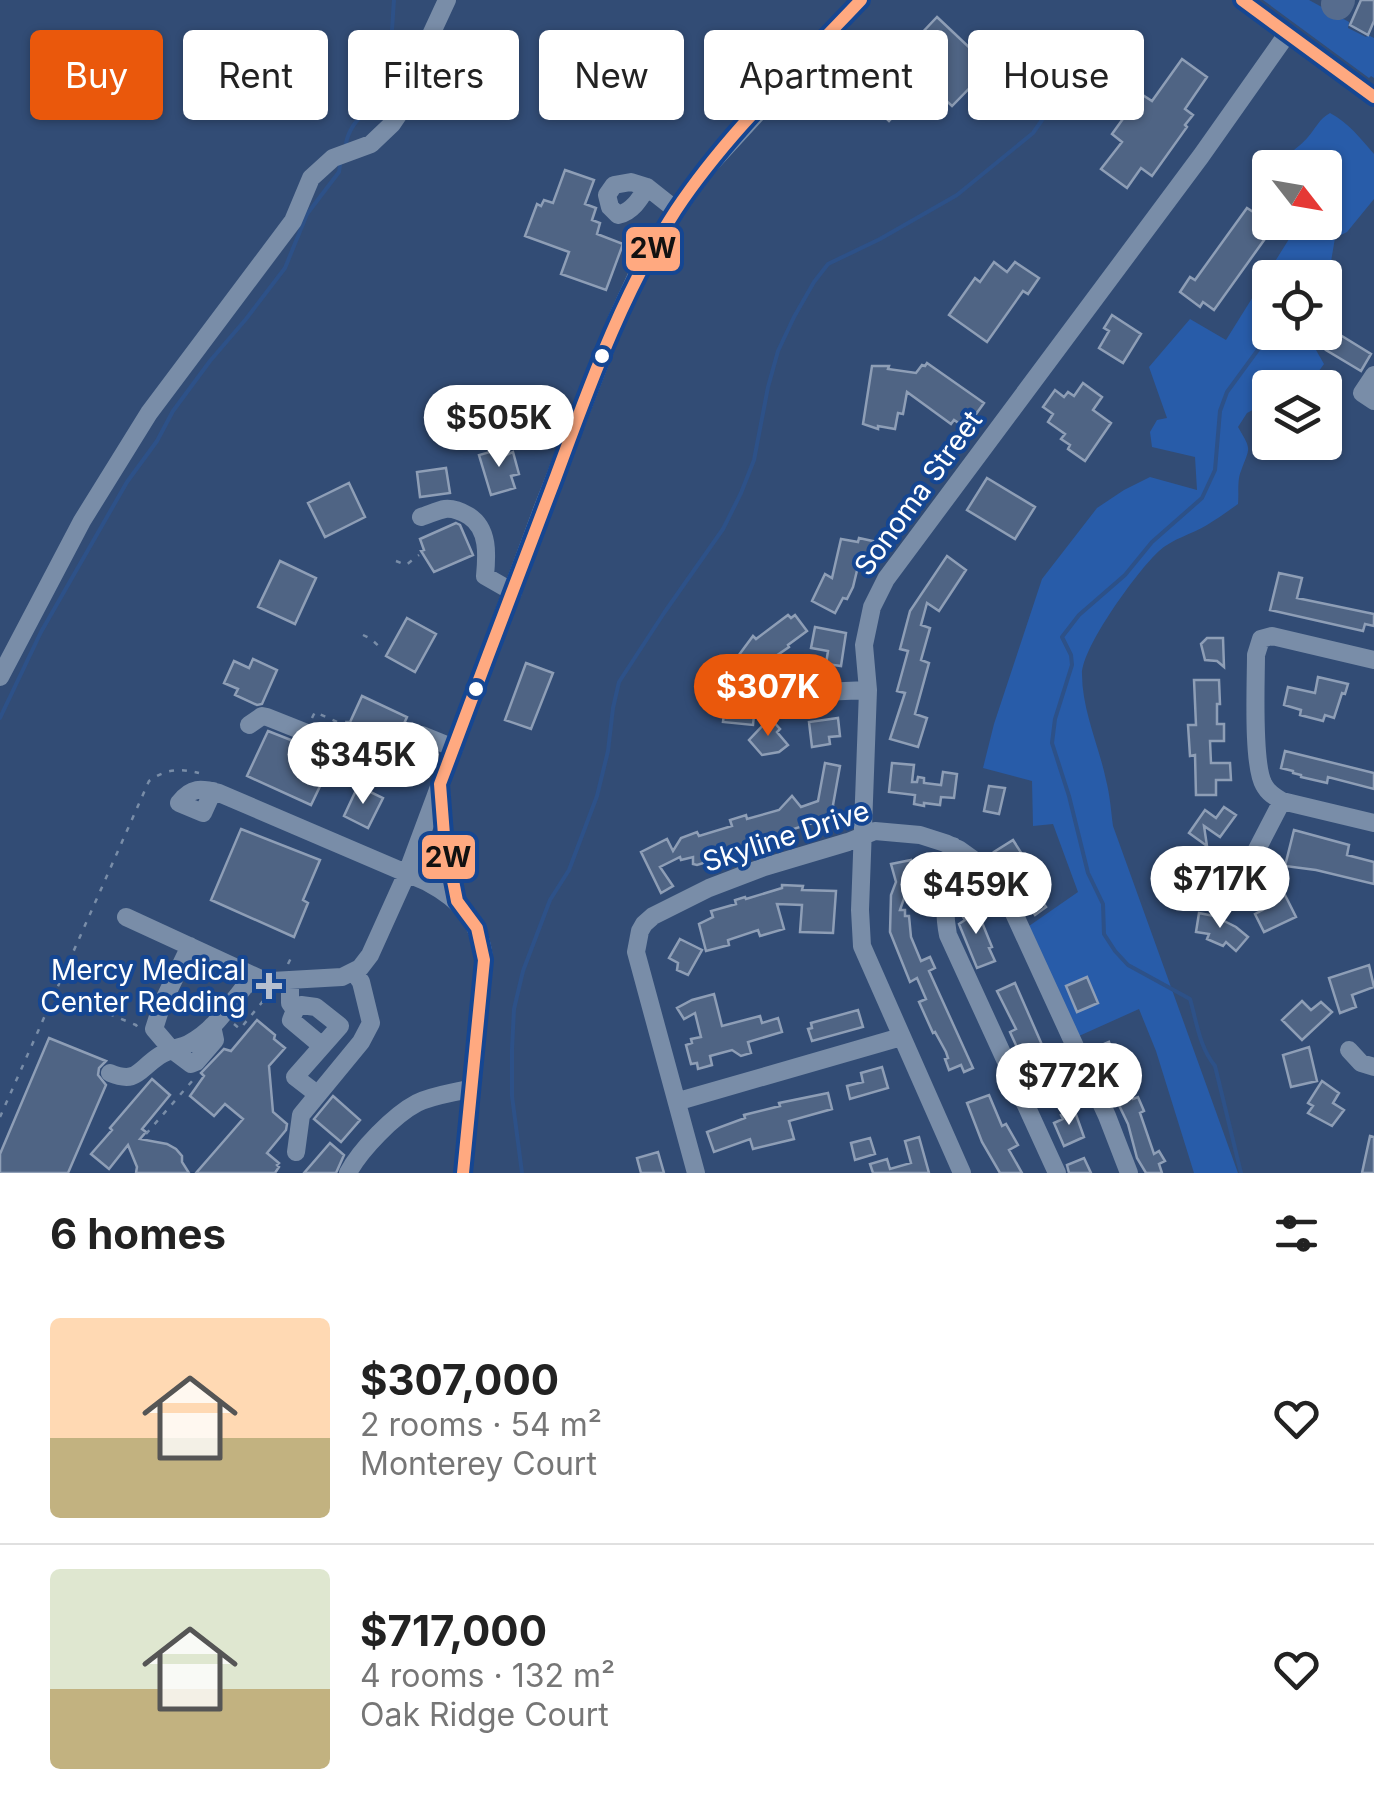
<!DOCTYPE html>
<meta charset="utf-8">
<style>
:root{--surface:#fff;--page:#f2f2f2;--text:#222;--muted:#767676;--line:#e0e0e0;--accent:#ea580c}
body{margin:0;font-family:Inter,sans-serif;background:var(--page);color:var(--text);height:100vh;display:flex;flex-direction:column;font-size:38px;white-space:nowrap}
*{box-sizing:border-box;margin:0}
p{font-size:32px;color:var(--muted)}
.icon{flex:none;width:55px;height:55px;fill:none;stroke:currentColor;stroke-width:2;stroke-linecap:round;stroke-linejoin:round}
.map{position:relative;height:1173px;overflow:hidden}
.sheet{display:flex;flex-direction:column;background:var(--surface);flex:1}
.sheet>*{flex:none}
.top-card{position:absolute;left:30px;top:30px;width:1315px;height:90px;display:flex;gap:20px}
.needle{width:65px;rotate:121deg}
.fabs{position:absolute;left:1252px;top:150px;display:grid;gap:20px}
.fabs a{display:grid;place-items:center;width:90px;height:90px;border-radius:10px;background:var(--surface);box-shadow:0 2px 8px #0004;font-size:50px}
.price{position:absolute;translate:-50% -85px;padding:0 22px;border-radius:35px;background:#fff;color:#222;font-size:32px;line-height:65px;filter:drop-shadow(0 2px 5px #0008)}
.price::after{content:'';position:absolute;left:50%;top:60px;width:30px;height:22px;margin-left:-15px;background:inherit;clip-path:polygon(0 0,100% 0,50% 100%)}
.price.on{background:var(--accent);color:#fff}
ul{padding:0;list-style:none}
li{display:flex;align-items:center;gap:30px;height:250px;padding:0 50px}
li+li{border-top:2px solid var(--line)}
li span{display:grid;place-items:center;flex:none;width:280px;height:200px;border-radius:10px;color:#555}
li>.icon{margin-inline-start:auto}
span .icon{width:120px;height:120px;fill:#fffc;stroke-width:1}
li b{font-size:42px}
h2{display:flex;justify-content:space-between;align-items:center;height:120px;padding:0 50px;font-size:42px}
.chip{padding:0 35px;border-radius:10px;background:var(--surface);box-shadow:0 2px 8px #0004;font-size:35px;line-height:90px}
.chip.on{background:var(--accent);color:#fff}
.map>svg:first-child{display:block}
.green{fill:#285ca9}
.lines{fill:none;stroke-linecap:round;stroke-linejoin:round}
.stream{stroke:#2d5188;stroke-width:4}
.taxiway{stroke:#566c8e;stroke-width:32}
.building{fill:#4f6484;stroke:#8e9eb6;stroke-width:2.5}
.path{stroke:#798da8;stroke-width:2.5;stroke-dasharray:5 8;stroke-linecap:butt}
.minor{stroke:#798da8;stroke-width:18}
.bus-1-casing{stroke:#154692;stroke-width:20}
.bus-1{stroke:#ffa980;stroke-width:12}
.bus-dot{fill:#fff;stroke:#154692;stroke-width:4}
.poi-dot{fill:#b7c0cf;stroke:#154692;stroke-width:4}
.labels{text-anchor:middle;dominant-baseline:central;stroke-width:8;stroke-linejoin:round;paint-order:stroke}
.street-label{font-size:28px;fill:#fff;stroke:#154692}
.poi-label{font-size:28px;fill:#fff;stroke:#154692;text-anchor:end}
.line-badge{stroke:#154692;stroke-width:4}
.pale-badge-label{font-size:28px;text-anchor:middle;font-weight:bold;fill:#111}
</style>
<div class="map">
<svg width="1374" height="1173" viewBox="0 0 1374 1173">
<rect width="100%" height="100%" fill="#324c75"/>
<path class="green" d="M1263 0H1309L1349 22 1348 28 1366 37 1368 35 1374 38V78L1371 76 1369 78Z
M1330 113C1349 123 1360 138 1374 154V199L1347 232 1335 238 1325 297V278H1270V332L1317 333 1316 350 1324 364C1306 390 1299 387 1270 388V401L1247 413 1238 427C1252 451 1250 446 1241 471 1237 480 1239 494 1238 504 1228 511 1217 519 1207 525 1192 534 1172 539 1159 551 1138 570 1082 647 1082 674 1082 710 1099 746 1106 780 1110 795 1111 811 1113 826L1238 1173H1194L1156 1051 1139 1009 1079 1036 1029 926 1078 892 1053 824 1033 826 1032 781 983 768 994 724 1042 579 1097 508 1124 490 1150 477 1197 490 1195 457 1152 447 1150 432 1157 420 1167 418 1149 367 1190 319 1226 340 1299 223 1325 222V168L1282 167C1287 152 1298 149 1308 137 1316 128 1319 119 1330 113Z"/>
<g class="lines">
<path class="stream" d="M346 143C351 120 366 115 378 97 391 79 392 24 394 0
M1302 278 1304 274
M0 718 41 632 127 482 157 441 173 411 210 361 246 319 285 268 307 214 339 172 340 165
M522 1173 512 1096V1049L514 1009 523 971 550 900 569 870 597 796 608 751 613 708 619 682 664 613 723 529 741 493 754 460 768 387 778 351 794 317 814 282 828 264 880 239 957 195 1033 133 1056 100 1074 79
M1241 1173 1215 1066C1199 1046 1197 1023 1190 999L1128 965 1115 951 1104 934 1103 904 1088 873 1069 796 1052 743 1055 719 1072 665 1071 655 1062 637 1079 615 1125 575 1152 542 1202 498 1215 470 1220 411 1227 392 1271 332"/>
<path class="taxiway" d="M1337 4 1339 0"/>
</g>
<path class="building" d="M1361 0H1374V21L1368 35 1350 25Z
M937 17 990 67 952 106 926 82 889 121 836 71 873 32 899 57Z
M1182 59 1207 77 1185 109 1193 115 1185 125 1187 127 1152 176 1141 168 1127 188 1101 169 1122 142 1112 134 1141 94 1152 101Z
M565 170 594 180 585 204 596 208 592 220 600 223 597 234 623 244 606 290 561 274 569 252 525 236 537 204 541 206 544 200 553 203Z
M1247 208 1255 213 1258 209 1270 217V222H1277L1214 310 1203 302 1200 307 1180 292 1190 277 1195 280Z
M994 262 1007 272 1015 262 1039 278 1028 294 1023 291 987 342 949 315 975 278 980 282Z
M1112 315 1141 334 1123 363 1099 348 1109 331 1104 328Z
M1337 333 1371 354 1361 371 1326 350Z
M927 363 984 403 966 428 954 420 951 424 907 392 903 414 898 413 895 429 878 426V429L863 424 872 366H889L888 369 916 373 922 365 925 366Z
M1083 383 1102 397 1093 410 1111 423 1085 461 1068 449 1070 445 1061 439 1065 434 1048 422 1053 414 1043 407 1055 390 1064 397 1068 392 1074 396Z
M504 448 506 455 513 452 519 474 511 476 515 488 491 495 479 455Z
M446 468 450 493 420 497 417 472Z
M987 478 1035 507 1015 539 967 510Z
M349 483 365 517 325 537 308 503Z
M456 523 460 525 473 555 434 572 421 551 424 550 420 539Z
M859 538 877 542 873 556 861 554 853 587 847 599 843 598 835 613 812 601 825 574 832 578 841 539 858 542Z
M947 556 966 570 939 611 927 603 921 625 930 628 921 660 929 663 915 714 927 718 918 747 890 739 905 693 897 691 908 651 900 649 910 611Z
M280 561 316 578 295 624 258 607Z
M1279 573 1302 578 1297 598 1374 614V626L1365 624 1363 631 1270 610Z
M788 615 791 618 795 615 807 631 788 645 789 647 760 667 747 680 730 667 753 636 756 639Z
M407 618 436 634 415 672 386 656Z
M815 627 846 633 841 666 826 664 828 651 811 648Z
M1207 638H1223L1224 667 1217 661 1205 660 1201 644Z
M253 659 277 670 262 704 257 705 235 695 238 689 224 683 234 661 249 668Z
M526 663 553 673 531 729 505 720Z
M1318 677 1348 684 1345 694 1342 693 1334 718 1325 715 1323 721 1300 715 1301 710 1284 705 1288 687 1315 693Z
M1194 680H1219L1220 704H1217V724H1224V741H1210L1211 763H1230L1231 780H1216V795H1196L1195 755 1190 756 1188 725H1196Z
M362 696 407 717 391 752 346 731Z
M726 697 741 699 740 703 755 705 753 725 723 722Z
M838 718 840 736 829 737 830 744 812 747 809 722Z
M772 720 780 729 777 732 788 745 779 752 762 755 749 740 766 722 767 724Z
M268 731 334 757 311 805 247 776Z
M1285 751 1374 773V789L1328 777 1327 783 1301 777V775L1293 773V771L1281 768Z
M825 763 840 766 833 805 835 816 787 831 788 834 705 857 707 862 697 865 693 864V857L681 860 680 857 660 867 673 886 661 893 641 852 667 839 673 851 681 838 697 832 699 836 732 826 730 820 746 815 747 819 779 810 792 796 801 807 818 801Z
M892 763 914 765 912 782H917L918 777 924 778V783L941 785 943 772 957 774 954 798 941 797 940 805 924 803V806L914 804 915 795 889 792Z
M358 786 383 798 368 828 344 816Z
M989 786 1005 788 999 814 984 811Z
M1224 807 1236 815 1220 837 1204 826 1207 846 1189 833 1205 810 1216 818Z
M241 829 320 860 303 900 308 903 294 937 211 900Z
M1294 830 1349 845 1347 855 1374 862V884L1316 870 1285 866Z
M1013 840 1046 892 1039 897 1046 907 1035 915 994 852Z
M1208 852 1210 866 1201 868 1204 890 1184 893 1182 876 1176 877 1173 857Z
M911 860 914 873 926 870 929 883 908 887 900 910H905V916H909L911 937 921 961 930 957 935 968 929 971 973 1068 964 1072 961 1065 949 1070 945 1059 948 1058 946 1052 935 1032 933 1033 919 1002 926 999 917 978 910 982 890 932 891 895 896 882 891 864Z
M782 885 803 886 802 890 836 891 833 933 800 932 802 905 777 904 784 929 760 936 758 930 728 940 729 945 706 951 699 924 713 917 711 911 736 904 735 900 745 897 746 899 782 888Z
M1219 887 1229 900 1214 912 1204 899Z
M1282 889 1296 917 1264 932 1255 914 1272 905 1267 896Z
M978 905 982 914 979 915 992 947 989 948 995 961 977 968 959 924 965 920 960 912Z
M1199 913 1214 916 1236 927 1248 937 1236 951 1226 942 1223 946 1207 939 1209 934 1196 932Z
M680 939 702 950 688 975 677 970 678 963 669 958Z
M1369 965 1374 987 1352 995 1356 1007 1340 1013 1329 978Z
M1087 977 1098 1003 1077 1012 1066 986Z
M1015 983 1046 1054 1048 1053 1058 1076 1047 1082 1044 1076 1041 1077 1028 1051 1020 1054 1010 1032 1016 1029 997 991Z
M714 994 722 1026 760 1016 762 1023 778 1018 782 1032 748 1042 751 1053 741 1056 732 1050 710 1056 712 1065 698 1069 697 1063 691 1064 686 1045 692 1043 691 1039 701 1037 695 1013 684 1019 677 1008 692 1000Z
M1302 1001 1311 1010 1321 1002 1332 1012 1302 1040 1282 1020Z
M858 1010 863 1027 812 1041 808 1029 812 1028 811 1023Z
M257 1020 275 1035 274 1039 285 1048 269 1066 273 1112 287 1124 286 1130 267 1153 279 1163 277 1165 279 1167 275 1173H196L243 1119 225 1104 214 1116 190 1096 204 1076 201 1073 224 1049 231 1051Z
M49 1038 106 1061 99 1068 98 1075 106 1085 68 1173H0V1154Z
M1109 1042 1133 1099 1138 1097 1144 1111 1140 1113 1154 1154 1159 1151 1165 1161 1159 1164 1162 1173H1146L1137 1158 1128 1124 1092 1049Z
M1309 1047 1317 1081 1291 1087 1283 1055Z
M882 1067 888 1088 850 1099 847 1086 863 1082 861 1073Z
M152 1079 170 1095 142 1129 146 1132 140 1139 167 1144 176 1149 182 1156V1162L189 1173H136L137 1167 128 1145 109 1169 91 1154 112 1130 110 1128Z
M1322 1081 1339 1093 1333 1103 1344 1110 1332 1126 1308 1113 1313 1106 1308 1103Z
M828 1093 832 1109 789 1121 794 1139 753 1149 750 1139 714 1152 707 1132 745 1118 744 1115 780 1106 779 1103Z
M989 1095 1002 1126 1006 1124 1018 1145 1009 1150 1022 1173H1000L982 1142 967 1103Z
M333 1096 360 1120 341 1142 314 1119Z
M1074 1109 1084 1137 1064 1146 1054 1123 1063 1119 1061 1115Z
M1370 1136 1374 1137V1173H1362Z
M919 1137 929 1173H873L870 1164 887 1159 890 1169 911 1163 905 1141Z
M870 1138 875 1154 855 1160 851 1143Z
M330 1143 344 1155 336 1173H304Z
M658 1152 664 1173H641L637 1158Z
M1084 1158 1091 1173H1069L1067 1165Z"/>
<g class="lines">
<path class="path" d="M396 561 406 565 419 555
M363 635 371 639 383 650
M312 718 315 712 337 722H350
M288 964 292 956
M185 991 213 1006
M85 1004 136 1025 138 1028
M234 1024 240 1029 268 995
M0 1117 149 781C166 769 179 768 199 773
M146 1134 193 1080"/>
<path class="minor" d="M1242 0 1374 97
M746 60 755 52 785 81
M647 187 631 182 614 185 607 195 610 207 618 215C632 212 640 199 647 187L676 210
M1374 375 1362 393 1374 401
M421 517C428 515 438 510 445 509 453 508 462 512 469 516 489 529 487 555 485 576L513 592
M1374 660 1272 636 1261 639 1256 655C1256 682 1252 765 1264 785 1268 793 1275 797 1282 801L1374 823
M0 677 82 521 149 413 293 221 311 178 333 158 371 144 392 124 411 96 428 41 447 0
M799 693 868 690
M249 725 262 716 267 717 350 750
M422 735 454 748
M213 791 203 813 179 803C191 787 201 788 219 793L427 882C459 899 481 921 484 960L463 1173
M441 793 444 835 457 901
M953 846C947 876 942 906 948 935L1057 1173
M1251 861 1282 801
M126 917 265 981
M190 946 162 1004 154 1029 171 1049 191 1064 196 1062 215 1040 212 1026
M290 980V1003L295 1010 291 1020 322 1046
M295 1010 301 1005 316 1007 340 1026 295 1077 317 1094
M1349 1050 1361 1063 1374 1067
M110 1073C137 1084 138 1070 159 1056 168 1050 178 1048 188 1044 213 1032 229 1006 245 986L252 982 342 977 360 968 370 955 407 873 542 510 619 314 637 275 676 210 705 170 861 0
M679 1101 901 1037
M296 1152 301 1115 361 1042 371 1023 361 982 354 972
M348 1173C360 1150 394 1115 417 1103 433 1095 454 1093 472 1088
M696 1173 636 952 640 931 644 924 653 916 709 888 764 867 848 842 875 831 920 835 945 843 960 850 981 865 993 879 1012 909 1107 1116 1129 1173
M962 1173 862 946 860 910 868 690 864 645 872 607 886 579 1201 156 1287 34"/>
<defs>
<path id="bus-1" d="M1242 0 1374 97
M463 1173 484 960 477 928 457 901 444 835 440 784C478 682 516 581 555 479 589 387 622 293 676 210 727 133 798 67 861 0"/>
</defs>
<use href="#bus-1" class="bus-1-casing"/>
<use href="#bus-1" class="bus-1"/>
</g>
<g class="bus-dot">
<circle cx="602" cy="356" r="9"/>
<circle cx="476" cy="689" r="9"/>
</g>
<path class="poi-dot" d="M264 971h10v10h10v10h-10v10h-10v-10h-10v-10h10z"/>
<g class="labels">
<g class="street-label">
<text transform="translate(918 493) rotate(-54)">Sonoma Street</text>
<text transform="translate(786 836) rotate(-18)">Skyline Drive</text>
</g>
<g class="poi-label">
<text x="246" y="970">Mercy Medical<tspan x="246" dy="32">Center Redding</tspan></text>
</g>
</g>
<g class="line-badge">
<rect x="624" y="225" width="58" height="48" rx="10" fill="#ffa980"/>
<rect x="420" y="833" width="57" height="48" rx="10" fill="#ffa980"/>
</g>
<g class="pale-badge-label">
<text x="653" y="258">2W</text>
<text x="448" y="867">2W</text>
</g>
</svg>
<div class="fabs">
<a><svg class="needle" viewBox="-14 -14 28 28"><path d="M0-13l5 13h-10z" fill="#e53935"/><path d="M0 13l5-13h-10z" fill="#767676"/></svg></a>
<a><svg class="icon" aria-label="locate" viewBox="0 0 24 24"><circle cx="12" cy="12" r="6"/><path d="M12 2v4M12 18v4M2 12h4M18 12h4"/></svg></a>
<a><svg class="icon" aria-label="layers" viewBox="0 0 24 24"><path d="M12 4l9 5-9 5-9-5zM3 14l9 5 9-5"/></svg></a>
</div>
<b class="price" style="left:499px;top:470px">$505K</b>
<b class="price on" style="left:768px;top:739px">$307K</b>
<b class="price" style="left:363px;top:807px">$345K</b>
<b class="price" style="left:1220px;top:931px">$717K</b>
<b class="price" style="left:976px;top:937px">$459K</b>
<b class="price" style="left:1069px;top:1128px">$772K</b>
<div class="top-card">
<a class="chip on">Buy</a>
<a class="chip">Rent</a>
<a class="chip">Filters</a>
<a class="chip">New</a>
<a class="chip">Apartment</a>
<a class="chip">House</a>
</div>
</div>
<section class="sheet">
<h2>6 homes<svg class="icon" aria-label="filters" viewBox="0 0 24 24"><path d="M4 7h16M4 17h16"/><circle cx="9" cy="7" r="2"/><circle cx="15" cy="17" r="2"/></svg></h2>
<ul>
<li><span style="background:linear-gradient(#ffd9b3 60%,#c2b280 0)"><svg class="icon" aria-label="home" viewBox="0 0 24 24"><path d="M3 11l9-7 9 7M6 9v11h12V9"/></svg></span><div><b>$307,000</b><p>2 rooms · 54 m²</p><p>Monterey Court</p></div><svg class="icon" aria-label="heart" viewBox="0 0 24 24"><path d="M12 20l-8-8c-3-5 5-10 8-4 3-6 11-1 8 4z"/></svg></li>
<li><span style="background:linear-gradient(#dfe7d0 60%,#c2b280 0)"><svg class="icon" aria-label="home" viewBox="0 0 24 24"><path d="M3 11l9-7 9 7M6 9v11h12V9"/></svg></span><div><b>$717,000</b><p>4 rooms · 132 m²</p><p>Oak Ridge Court</p></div><svg class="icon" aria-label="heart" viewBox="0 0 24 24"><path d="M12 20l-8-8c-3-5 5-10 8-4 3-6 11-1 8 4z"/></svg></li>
</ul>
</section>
